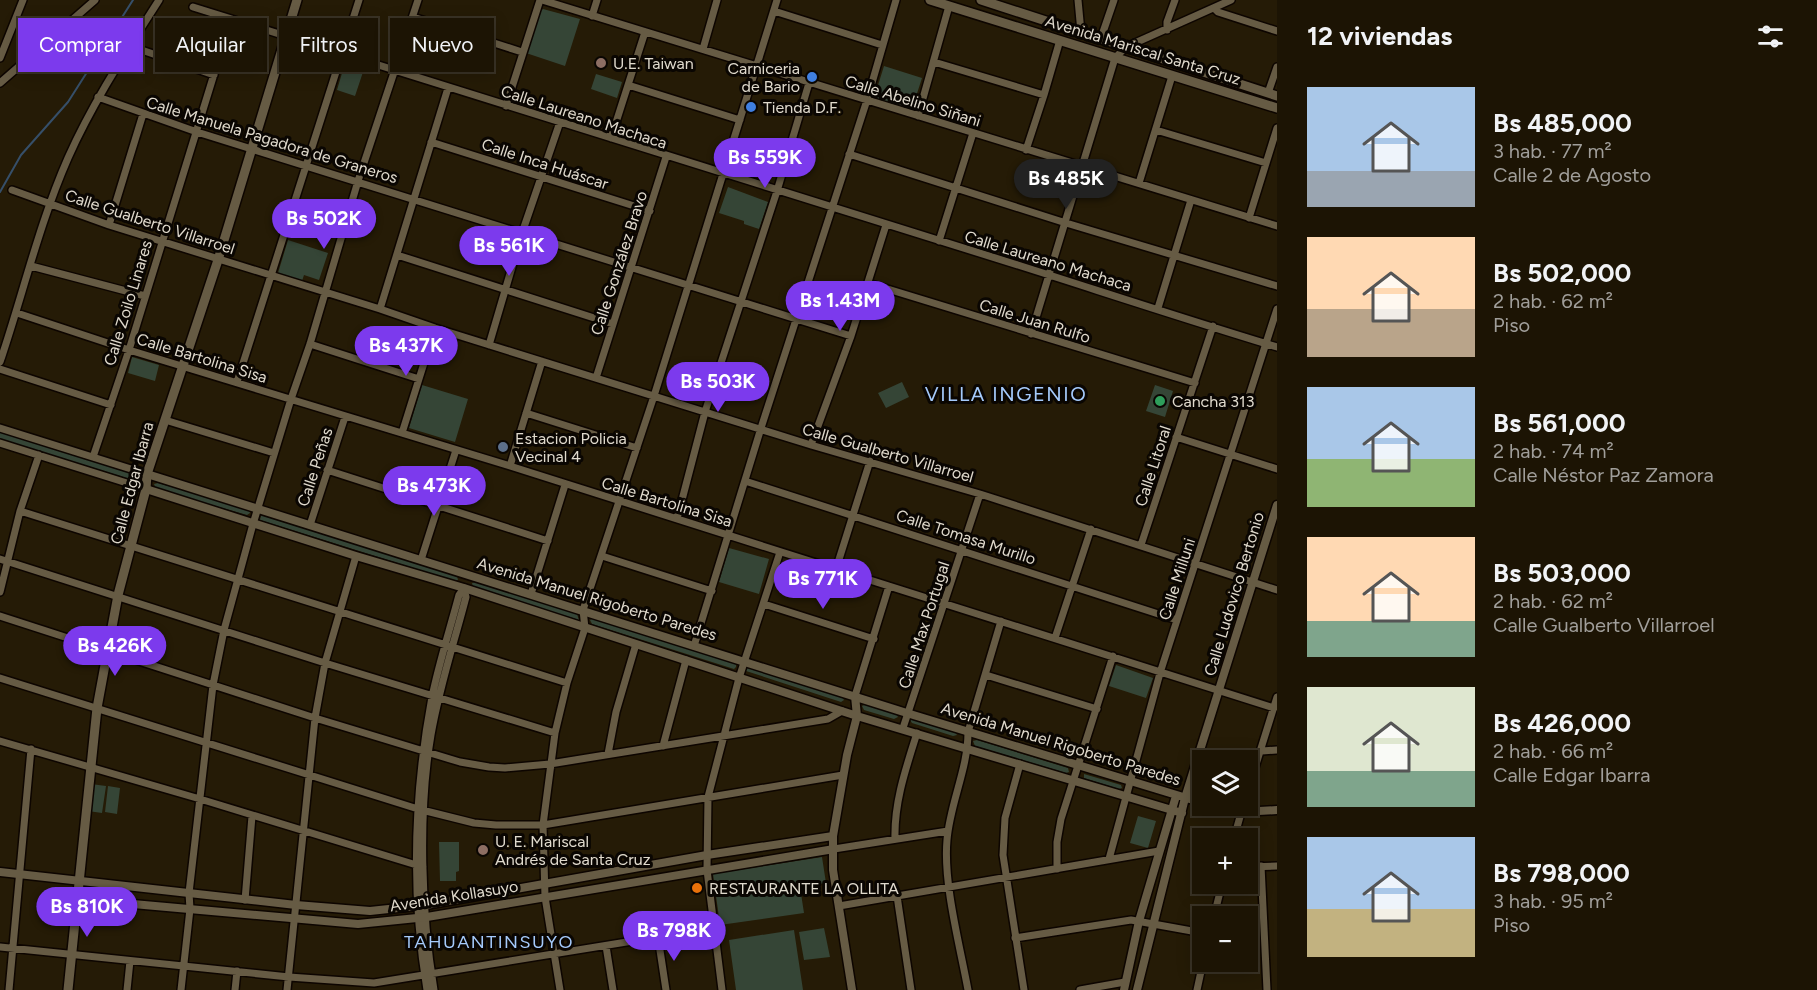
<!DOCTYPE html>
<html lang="es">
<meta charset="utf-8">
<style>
:root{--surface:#1c1404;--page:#292113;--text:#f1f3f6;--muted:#a09e9a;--line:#3a3326;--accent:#7c3aed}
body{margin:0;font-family:Figtree,sans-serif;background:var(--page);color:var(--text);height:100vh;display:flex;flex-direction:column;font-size:22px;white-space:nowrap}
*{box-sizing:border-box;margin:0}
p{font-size:20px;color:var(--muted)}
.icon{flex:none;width:33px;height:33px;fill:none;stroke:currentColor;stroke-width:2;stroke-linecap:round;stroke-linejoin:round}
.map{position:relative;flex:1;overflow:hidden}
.drawer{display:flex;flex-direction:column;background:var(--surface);width:540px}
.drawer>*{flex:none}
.guide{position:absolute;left:18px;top:18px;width:570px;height:54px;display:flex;gap:12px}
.tools{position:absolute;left:1192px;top:750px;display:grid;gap:12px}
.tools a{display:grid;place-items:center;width:66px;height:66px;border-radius:0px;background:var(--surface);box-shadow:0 3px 15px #0003,0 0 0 2px var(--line);font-size:30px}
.price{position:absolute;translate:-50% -51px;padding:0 14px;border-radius:21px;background:var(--accent);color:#fff;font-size:20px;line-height:39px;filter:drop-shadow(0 2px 3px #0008)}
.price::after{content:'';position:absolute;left:50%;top:36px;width:18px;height:14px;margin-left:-9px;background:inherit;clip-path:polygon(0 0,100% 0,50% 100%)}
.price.active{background:#222;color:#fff}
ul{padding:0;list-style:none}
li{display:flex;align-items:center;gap:18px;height:150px;padding:0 30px}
li span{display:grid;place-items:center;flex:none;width:168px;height:120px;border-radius:0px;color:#555}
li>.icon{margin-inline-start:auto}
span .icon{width:72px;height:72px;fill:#fffc;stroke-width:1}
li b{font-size:26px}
h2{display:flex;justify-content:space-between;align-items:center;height:72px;padding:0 30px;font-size:26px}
.tag{padding:0 21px;border-radius:0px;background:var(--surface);box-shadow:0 3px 15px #0003,0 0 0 2px var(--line);font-size:21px;line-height:54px}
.tag.active{background:var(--accent);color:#fff}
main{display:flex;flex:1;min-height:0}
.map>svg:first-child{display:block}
.green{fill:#354536}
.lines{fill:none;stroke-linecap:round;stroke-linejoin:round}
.stream{stroke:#364f69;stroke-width:2}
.minor-casing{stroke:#0d0500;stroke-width:10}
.tertiary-casing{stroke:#0d0500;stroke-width:11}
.secondary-casing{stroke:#0d0500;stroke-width:12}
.minor{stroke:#665b44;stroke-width:7}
.tertiary{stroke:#665b44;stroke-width:8}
.secondary{stroke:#665b44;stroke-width:9}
.education-dot{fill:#8d6e63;stroke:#0a0602;stroke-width:2}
.shop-dot{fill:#3f7fe0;stroke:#0a0602;stroke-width:2}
.leisure-dot{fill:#2e9e5b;stroke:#0a0602;stroke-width:2}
.service-dot{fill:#5c6f8a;stroke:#0a0602;stroke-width:2}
.food-dot{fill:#e8710a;stroke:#0a0602;stroke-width:2}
.labels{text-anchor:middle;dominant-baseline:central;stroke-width:6;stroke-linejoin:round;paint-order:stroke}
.street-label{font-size:16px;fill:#e0dacd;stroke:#0a0602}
.poi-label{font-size:16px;fill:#e0dacd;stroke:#0a0602;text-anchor:start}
.neighbourhood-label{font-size:18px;letter-spacing:1.5px;fill:#a5cafb;stroke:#0a0602}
.quarter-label{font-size:20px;letter-spacing:1.5px;fill:#a5cafb;stroke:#0a0602}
</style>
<main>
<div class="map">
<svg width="1277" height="990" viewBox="0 0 1277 990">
<rect width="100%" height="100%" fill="#251b06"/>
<path class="green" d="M543 9 580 19 565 66 526 53 540 11Z
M345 63 364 69 355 96 337 90Z
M884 66 922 78 912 109 874 98Z
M596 74 622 82 617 98 591 89Z
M728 187 768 202 759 229 744 224V221L719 213Z
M288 240 328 253 319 280 304 275 302 281 278 273Z
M132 357 159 365 155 381 128 373Z
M902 382 909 397 886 408 878 393Z
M422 385 468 399 455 442 409 428Z
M1155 385 1173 391 1165 417 1146 411Z
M0 432 138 475 140 479 136 481 0 439Z
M158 483 249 509 250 513 247 515 156 489 154 484Z
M261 515 457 576 458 580 455 581 260 520Z
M729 548 769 559 759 594 719 582Z
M475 582 577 614 579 620 473 587 472 583Z
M594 618 736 664V667L734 669 592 624 590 620Z
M1116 665 1153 678 1146 698 1109 686Z
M747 666 842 697 844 700 841 702 746 671 744 668Z
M866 704 896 714 898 717 894 719 864 710 862 706Z
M913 718 954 731 957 735 953 736 912 723 910 720Z
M977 740 1068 768 1069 772 1066 773 975 746 973 741Z
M1084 774 1121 785 1122 788 1119 789 1084 778Z
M91 784 106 786 102 813 88 811Z
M108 786 120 788 117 814 105 812Z
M1138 816 1156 821 1148 848 1130 843Z
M439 842H459V871L456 872V881H440Z
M822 857 826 883 800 887 804 913 720 925 713 874Z
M824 928 830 957 804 960 799 932Z
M794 930 803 990H736L729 940Z"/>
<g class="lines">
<path class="stream" d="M0 192 21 155 68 102 133 0"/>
<defs>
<path id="minor" d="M542 0 1277 226
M1078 0 1081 32
M193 7C469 94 745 181 1021 266 1106 293 1191 321 1277 347
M1214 8 1218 12 1277 31
M774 11 882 45
M592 16 597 0
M413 17 522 52
M1167 30V22L1175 0
M1101 38 1114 0
M130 46 214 75
M703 49 717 0
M0 58 23 0
M934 62 1044 95
M0 83 95 0
M628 85 740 120
M1268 93 1277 67
M98 97 197 132 851 336
M506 106 540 0
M918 116 949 6
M1156 130 1266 163
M611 138 645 32
M431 142 650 211
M1026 150 1044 95 1060 40
M849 154 1066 223 1277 286
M1139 183 1172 76
M12 190 109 225 380 309 435 328 811 445 980 494 1277 590
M1249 218 1277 128
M109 225 143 114
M939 241 973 133
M397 255 613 324
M31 266 145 296
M868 283 1195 383
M1158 308 1191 200
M380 309 448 88
M17 313 129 350 510 466 1274 708
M1031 334 1115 58 1126 47 1231 0
M310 344 419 379
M489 345 522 233 560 122
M0 362C23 294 39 224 68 158 93 102 126 52 159 0
M0 369 111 405
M596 378 666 157
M237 382 359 0
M526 413 637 448
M165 420 274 453
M0 428 147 474
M402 433 435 328
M1176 437 1277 469
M0 443 146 489
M811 445 851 336 886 225
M93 457 129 350 231 19
M510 466 542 361
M327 470 548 541
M745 481 1177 620
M20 511 567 683
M677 519 705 412 777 191 809 83
M310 525 345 417
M1141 545 1213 326
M602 556 712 591
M0 559 325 663 555 733
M421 560 456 450
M836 569 870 461
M0 592 20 511 39 455
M531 594 565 485
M764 604 874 639
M0 616 315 718 460 762 489 767 505 768 550 764 828 719 842 711
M1055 638 1091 529
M694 646 761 428 867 100 896 0
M986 675 1097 709
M0 678 418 809 474 823 496 825H543L843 775
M855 696 889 586
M903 728 980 494
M0 741 200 799 423 867
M663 746 686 660
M1262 751 1277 750
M608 754 616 712 636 644
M1020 764 1005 818 1003 855 1024 990
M1248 790 1277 697
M1234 838 1243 806
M895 839C894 802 906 768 917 733
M834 849 948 831
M1109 859 1160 673 1277 309
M1261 866 1267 990
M1248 867 1277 866
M1057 869V842L1061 819 1113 656
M897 896 911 990
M245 900 252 816
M839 906 1159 851
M1214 916 1222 884
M658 937 666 990
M1015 938 1131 920 1203 933
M606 946 613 990
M0 947 289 977 374 983 713 928
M9 990 31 749
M127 990 130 961
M181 990 190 909 189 893 213 685 224 630 253 524 291 399 310 344 358 181 418 0
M235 990 237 971
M287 990 315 718 325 663 356 556
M427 990C411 893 414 793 432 697 439 663 450 629 459 595L464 588
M434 990C421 913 418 811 431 735 439 688 454 643 466 597L464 588
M560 990 545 897 543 825 555 733 567 683 585 628 583 610 654 396 777 0
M722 990 707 870 708 797 739 678 780 552
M968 990C960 946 943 883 947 840 950 803 968 769 968 732L1001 621
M1080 990 1125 982
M1197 990 1203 962"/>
<path id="tertiary" d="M147 474 910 714 1203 803
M146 489 356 556 464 588 857 716 1182 813
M1212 806 1241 812 1277 810
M0 872 296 905 370 911 426 905 707 855 833 836
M77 899 358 924 427 917 834 849
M852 990 833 870V836L847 755 857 716 855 696
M1124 990 1139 921 1176 796
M1137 990 1185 798 1277 505"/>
<path id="secondary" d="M930 0 1277 108
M981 0 1277 96
M68 990 97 708 118 595 146 489 147 474 218 260 297 0"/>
</defs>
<use href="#minor" class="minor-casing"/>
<use href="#tertiary" class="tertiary-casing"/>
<use href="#secondary" class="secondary-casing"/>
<use href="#minor" class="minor"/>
<use href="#tertiary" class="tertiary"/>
<use href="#secondary" class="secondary"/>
</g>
<g class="education-dot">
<circle cx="601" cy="63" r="6"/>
<circle cx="483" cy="850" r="6"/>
</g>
<g class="shop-dot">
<circle cx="812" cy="77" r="6"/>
<circle cx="751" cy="107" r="6"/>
</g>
<circle class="leisure-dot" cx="1160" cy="401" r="6"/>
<circle class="service-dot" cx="503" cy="447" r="6"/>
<circle class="food-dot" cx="697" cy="888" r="6"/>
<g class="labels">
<g class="street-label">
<text transform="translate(1143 50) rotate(17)">Avenida Mariscal Santa Cruz</text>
<text transform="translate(913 101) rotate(17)">Calle Abelino Siñani</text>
<text transform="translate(584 117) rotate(18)">Calle Laureano Machaca</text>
<text transform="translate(272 140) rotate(17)">Calle Manuela Pagadora de Graneros</text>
<text transform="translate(545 164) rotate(18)">Calle Inca Huáscar</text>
<text transform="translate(150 222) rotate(18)">Calle Gualberto Villarroel</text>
<text transform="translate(1048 261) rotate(17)">Calle Laureano Machaca</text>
<text transform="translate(619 263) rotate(-72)">Calle González Bravo</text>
<text transform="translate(128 303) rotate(-73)">Calle Zoilo Linares</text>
<text transform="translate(1035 321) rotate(17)">Calle Juan Rulfo</text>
<text transform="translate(202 358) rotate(17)">Calle Bartolina Sisa</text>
<text transform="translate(888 453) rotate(16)">Calle Gualberto Villarroel</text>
<text transform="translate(1153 466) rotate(-72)">Calle Litoral</text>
<text transform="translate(315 467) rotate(-72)">Calle Peñas</text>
<text transform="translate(132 483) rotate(-75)">Calle Edgar Ibarra</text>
<text transform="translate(667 502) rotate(17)">Calle Bartolina Sisa</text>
<text transform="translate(966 537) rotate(18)">Calle Tomasa Murillo</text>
<text transform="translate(1177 579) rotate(-72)">Calle Milluni</text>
<text transform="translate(1234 594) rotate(-73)">Calle Ludovico Bertonio</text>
<text transform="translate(597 599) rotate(17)">Avenida Manuel Rigoberto Paredes</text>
<text transform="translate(924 625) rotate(-72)">Calle Max Portugal</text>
<text transform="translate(1061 744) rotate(17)">Avenida Manuel Rigoberto Paredes</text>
<text transform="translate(454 896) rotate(-9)">Avenida Kollasuyo</text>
</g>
<g class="poi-label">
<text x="613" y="63">U.E. Taiwan</text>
<text x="800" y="68" text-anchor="end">Carniceria<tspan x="800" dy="18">de Bario</tspan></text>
<text x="763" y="107">Tienda D.F.</text>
<text x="1172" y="401">Cancha 313</text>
<text x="515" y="438">Estacion Policia<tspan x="515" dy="18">Vecinal 4</tspan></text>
<text x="495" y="841">U. E. Mariscal<tspan x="495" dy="18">Andrés de Santa Cruz</tspan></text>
<text x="709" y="888">RESTAURANTE LA OLLITA</text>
</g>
<g class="neighbourhood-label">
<text x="489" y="942">TAHUANTINSUYO</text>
</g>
<g class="quarter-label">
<text x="1006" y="394">VILLA INGENIO</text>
</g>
</g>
</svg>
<div class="tools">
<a><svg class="icon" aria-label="layers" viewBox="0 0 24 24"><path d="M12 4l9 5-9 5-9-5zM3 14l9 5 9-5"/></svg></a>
<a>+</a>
<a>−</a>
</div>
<b class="price" style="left:765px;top:189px">Bs 559K</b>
<b class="price active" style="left:1066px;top:210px">Bs 485K</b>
<b class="price" style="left:324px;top:250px">Bs 502K</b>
<b class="price" style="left:509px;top:277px">Bs 561K</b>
<b class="price" style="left:840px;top:332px">Bs 1.43M</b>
<b class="price" style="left:406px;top:377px">Bs 437K</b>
<b class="price" style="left:718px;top:413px">Bs 503K</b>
<b class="price" style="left:434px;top:517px">Bs 473K</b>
<b class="price" style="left:823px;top:610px">Bs 771K</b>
<b class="price" style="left:115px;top:677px">Bs 426K</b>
<b class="price" style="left:87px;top:938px">Bs 810K</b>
<b class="price" style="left:674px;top:962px">Bs 798K</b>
<div class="guide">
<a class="tag active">Comprar</a>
<a class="tag">Alquilar</a>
<a class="tag">Filtros</a>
<a class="tag">Nuevo</a>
</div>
</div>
<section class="drawer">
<h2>12 viviendas<svg class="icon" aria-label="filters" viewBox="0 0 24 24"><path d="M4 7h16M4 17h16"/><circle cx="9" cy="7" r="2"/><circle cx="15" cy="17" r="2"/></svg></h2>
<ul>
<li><span style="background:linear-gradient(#a9c7e8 70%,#9aa5b1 0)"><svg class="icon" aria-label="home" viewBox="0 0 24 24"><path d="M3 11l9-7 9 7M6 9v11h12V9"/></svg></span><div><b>Bs 485,000</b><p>3 hab. · 77 m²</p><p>Calle 2 de Agosto</p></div></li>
<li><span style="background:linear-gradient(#ffd9b3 60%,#b9a48a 0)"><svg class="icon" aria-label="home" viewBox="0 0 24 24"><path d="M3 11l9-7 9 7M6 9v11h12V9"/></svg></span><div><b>Bs 502,000</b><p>2 hab. · 62 m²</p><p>Piso</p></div></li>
<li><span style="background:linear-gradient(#a9c7e8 60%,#8fb573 0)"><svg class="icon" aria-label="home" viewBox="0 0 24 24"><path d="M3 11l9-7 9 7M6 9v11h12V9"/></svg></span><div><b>Bs 561,000</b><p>2 hab. · 74 m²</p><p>Calle Néstor Paz Zamora</p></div></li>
<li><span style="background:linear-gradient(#ffd9b3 70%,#7fa58c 0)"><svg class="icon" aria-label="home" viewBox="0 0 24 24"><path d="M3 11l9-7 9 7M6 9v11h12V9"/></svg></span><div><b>Bs 503,000</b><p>2 hab. · 62 m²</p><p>Calle Gualberto Villarroel</p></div></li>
<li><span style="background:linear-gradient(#dfe7d0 70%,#7fa58c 0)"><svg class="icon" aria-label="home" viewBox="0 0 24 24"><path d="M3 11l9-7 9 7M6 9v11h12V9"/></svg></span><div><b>Bs 426,000</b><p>2 hab. · 66 m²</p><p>Calle Edgar Ibarra</p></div></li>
<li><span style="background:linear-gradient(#a9c7e8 60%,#c2b280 0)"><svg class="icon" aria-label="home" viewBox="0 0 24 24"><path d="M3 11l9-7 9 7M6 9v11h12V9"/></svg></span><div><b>Bs 798,000</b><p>3 hab. · 95 m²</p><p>Piso</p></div></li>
</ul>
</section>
</main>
